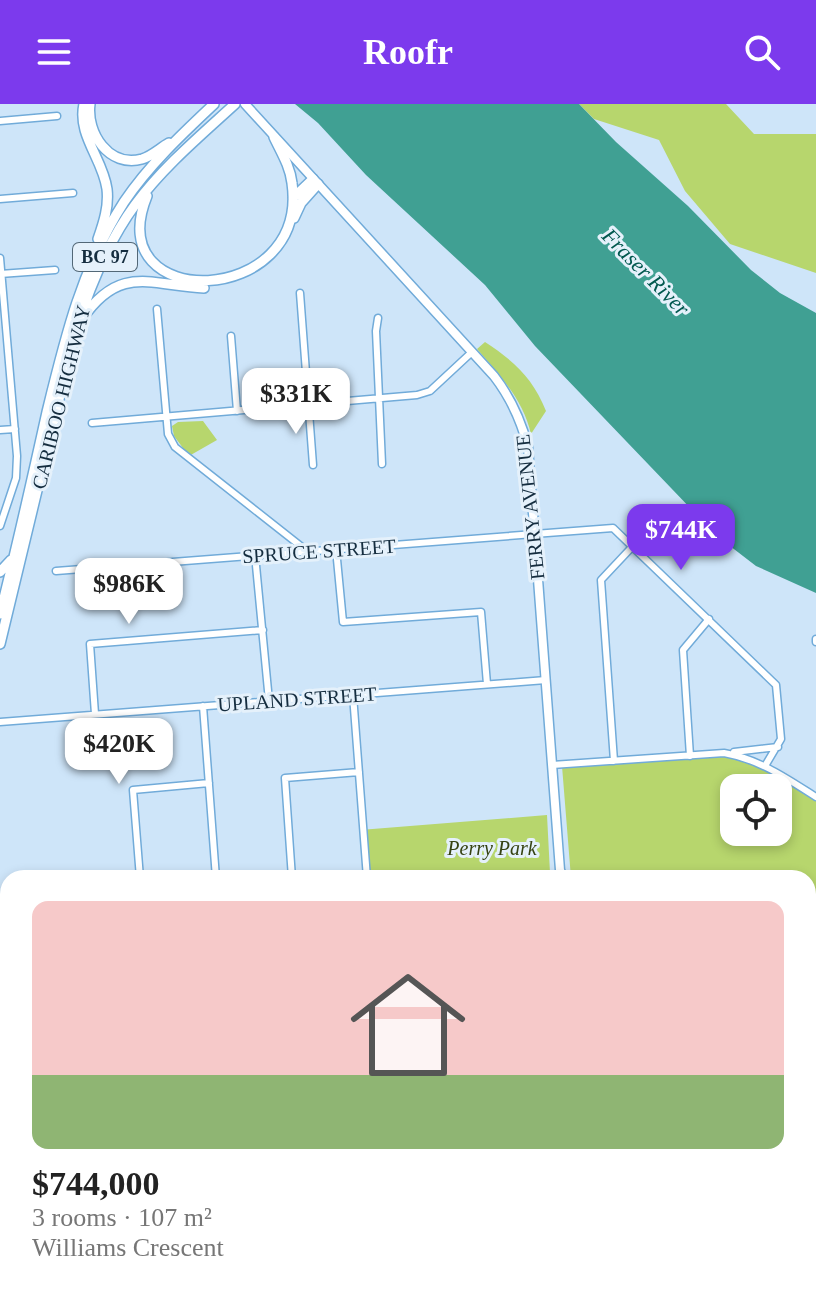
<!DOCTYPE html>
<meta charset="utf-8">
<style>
:root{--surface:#fff;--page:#f2f2f2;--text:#222;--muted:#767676;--line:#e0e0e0;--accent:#7c3aed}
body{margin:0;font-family:Georgia,serif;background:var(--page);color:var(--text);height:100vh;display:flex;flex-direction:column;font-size:30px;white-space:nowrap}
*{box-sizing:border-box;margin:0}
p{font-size:26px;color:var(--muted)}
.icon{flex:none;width:44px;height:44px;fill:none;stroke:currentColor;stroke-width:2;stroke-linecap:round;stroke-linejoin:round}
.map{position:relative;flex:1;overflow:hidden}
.details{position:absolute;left:0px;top:766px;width:816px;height:442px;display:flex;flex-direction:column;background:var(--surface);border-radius:24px 24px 0 0;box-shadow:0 4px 12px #0003}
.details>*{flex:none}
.fabs{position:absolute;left:720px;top:670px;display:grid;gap:16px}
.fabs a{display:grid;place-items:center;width:72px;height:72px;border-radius:16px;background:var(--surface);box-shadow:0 4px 12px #0003;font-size:40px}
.price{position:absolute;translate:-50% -68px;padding:0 18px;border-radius:16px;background:#fff;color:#222;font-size:26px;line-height:52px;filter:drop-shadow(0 2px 4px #0008)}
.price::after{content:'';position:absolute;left:50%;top:48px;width:24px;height:18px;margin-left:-12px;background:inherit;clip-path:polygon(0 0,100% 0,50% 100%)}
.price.on{background:var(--accent);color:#fff}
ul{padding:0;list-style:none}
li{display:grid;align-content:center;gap:16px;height:424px;padding:0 32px}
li+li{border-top:2px solid var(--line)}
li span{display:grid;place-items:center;height:248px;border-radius:16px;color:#555}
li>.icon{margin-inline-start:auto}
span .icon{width:144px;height:144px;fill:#fffc;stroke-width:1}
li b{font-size:34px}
header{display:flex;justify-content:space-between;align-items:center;height:104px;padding:0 32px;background:var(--accent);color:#fff;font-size:36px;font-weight:700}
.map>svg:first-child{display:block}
.green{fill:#b7d66d;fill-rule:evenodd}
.water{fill:#40a093}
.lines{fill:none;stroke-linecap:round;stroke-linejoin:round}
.minor-casing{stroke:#71abd9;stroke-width:9}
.major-casing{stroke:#71abd9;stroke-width:11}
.highway-casing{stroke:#71abd9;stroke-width:12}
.minor{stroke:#fff;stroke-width:6}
.major{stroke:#fff;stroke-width:8}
.highway{stroke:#fff;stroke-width:9}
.labels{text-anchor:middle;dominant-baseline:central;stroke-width:6;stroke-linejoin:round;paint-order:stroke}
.shield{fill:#e5f1fb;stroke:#536877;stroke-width:2}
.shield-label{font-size:18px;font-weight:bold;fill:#152d3f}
.street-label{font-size:20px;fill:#152d3f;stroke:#e5f1fb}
.park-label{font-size:20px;font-style:italic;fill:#364313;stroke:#e5f1fb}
.water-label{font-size:22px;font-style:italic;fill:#01584f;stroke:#e5f1fb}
</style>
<header><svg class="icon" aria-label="menu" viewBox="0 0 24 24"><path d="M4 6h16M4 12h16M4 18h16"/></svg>Roofr<svg class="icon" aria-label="search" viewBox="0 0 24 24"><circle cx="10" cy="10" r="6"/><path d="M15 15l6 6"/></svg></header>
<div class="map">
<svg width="816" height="1207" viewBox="0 0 816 1207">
<rect width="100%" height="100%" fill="#cee5f9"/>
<path class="green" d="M579 0H726L754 30H816V169L730 140 685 87 659 36 594 15Z
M485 238C514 257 533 274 546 307L531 330C523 295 500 272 477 245Z
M203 317 217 336 189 352 174 332 172 322 178 318Z
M723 648 767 665 816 697V910L808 908V774H571L562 662ZM734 684H778V728H734Z
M547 711 550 769 473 774H364L360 726Z
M816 1071V1207H656L652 1200H808V1072Z
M0 1178H8V1200H618L622 1207H0Z"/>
<path class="water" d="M295 0H579L616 38 688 102 751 166 780 189 816 209V489L756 462 717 432 535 242 485 181 366 71 318 19Z"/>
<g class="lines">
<defs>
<path id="minor" d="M0 17 57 12
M0 95 73 89
M0 154 17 352 16 374 0 422
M0 170 55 166
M300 189 313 361
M157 205 168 330 175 343 307 447
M378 214 376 227 382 360
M231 232 237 307
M92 319 417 291 430 287 472 248
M0 326 15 325
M336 445 343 518 481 508 487 580
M255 451 269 597
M56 467 613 424 776 581 781 635 765 662
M816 535V538
M353 591 367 774
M203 602 216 774
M95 610 90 540 263 526
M0 618 546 576
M734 648 778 643
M690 652 683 546 709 515
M614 657 601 476 632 443
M552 661 724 649C759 655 786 674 816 693
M140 774 133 686 209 679
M292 774 285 674 359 668
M0 838H8
M0 857H8
M0 1174H8"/>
<path id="major" d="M245 0 494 272C511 294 521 316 528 343L560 766 563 774
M632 1200 636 1207
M639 1200 643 1207"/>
<path id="highway" d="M84 0C77 31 103 55 107 85 109 102 104 118 98 135
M90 0C86 29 109 64 142 55 152 52 160 44 169 39
M147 92C99 210 310 204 292 79 290 62 281 48 274 33
M293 94 313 75
M294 114 301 99 318 80
M82 215C120 160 150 181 204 184
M0 468 11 456
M0 510C17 443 32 376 47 308 65 234 82 163 124 98 149 61 182 30 214 0
M0 540 75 229C89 184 107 139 135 101 163 63 200 32 235 0
M808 915 816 916
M808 923 816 925
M0 969 8 968
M0 984 8 982"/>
</defs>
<use href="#minor" class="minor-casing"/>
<use href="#major" class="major-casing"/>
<use href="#highway" class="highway-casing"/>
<use href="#minor" class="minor"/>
<use href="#major" class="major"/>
<use href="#highway" class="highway"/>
</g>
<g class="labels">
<rect class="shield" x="73" y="139" width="64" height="28" rx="6"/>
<g class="shield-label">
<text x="105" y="153">BC 97</text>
</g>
<g class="street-label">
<text transform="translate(61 293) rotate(-76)">CARIBOO HIGHWAY</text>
<text transform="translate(530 403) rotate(-96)">FERRY AVENUE</text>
<text transform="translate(319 447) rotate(-4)">SPRUCE STREET</text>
<text transform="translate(297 595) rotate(-4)">UPLAND STREET</text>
</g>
<g class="park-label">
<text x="492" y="744">Perry Park</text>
</g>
<g class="water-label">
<text transform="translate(646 168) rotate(45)">Fraser River</text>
</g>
</g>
</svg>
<div class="fabs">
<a><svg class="icon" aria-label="locate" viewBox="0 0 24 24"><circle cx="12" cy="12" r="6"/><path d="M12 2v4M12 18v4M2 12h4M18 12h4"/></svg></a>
</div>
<b class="price" style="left:296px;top:332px">$331K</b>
<b class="price on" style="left:681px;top:468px">$744K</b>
<b class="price" style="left:129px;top:522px">$986K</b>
<b class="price" style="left:119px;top:682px">$420K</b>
<section class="details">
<ul>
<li><span style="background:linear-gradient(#f6c9c9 70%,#8fb573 0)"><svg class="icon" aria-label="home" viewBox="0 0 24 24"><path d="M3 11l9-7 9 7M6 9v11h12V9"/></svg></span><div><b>$744,000</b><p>3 rooms · 107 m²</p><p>Williams Crescent</p></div></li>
</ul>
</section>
</div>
